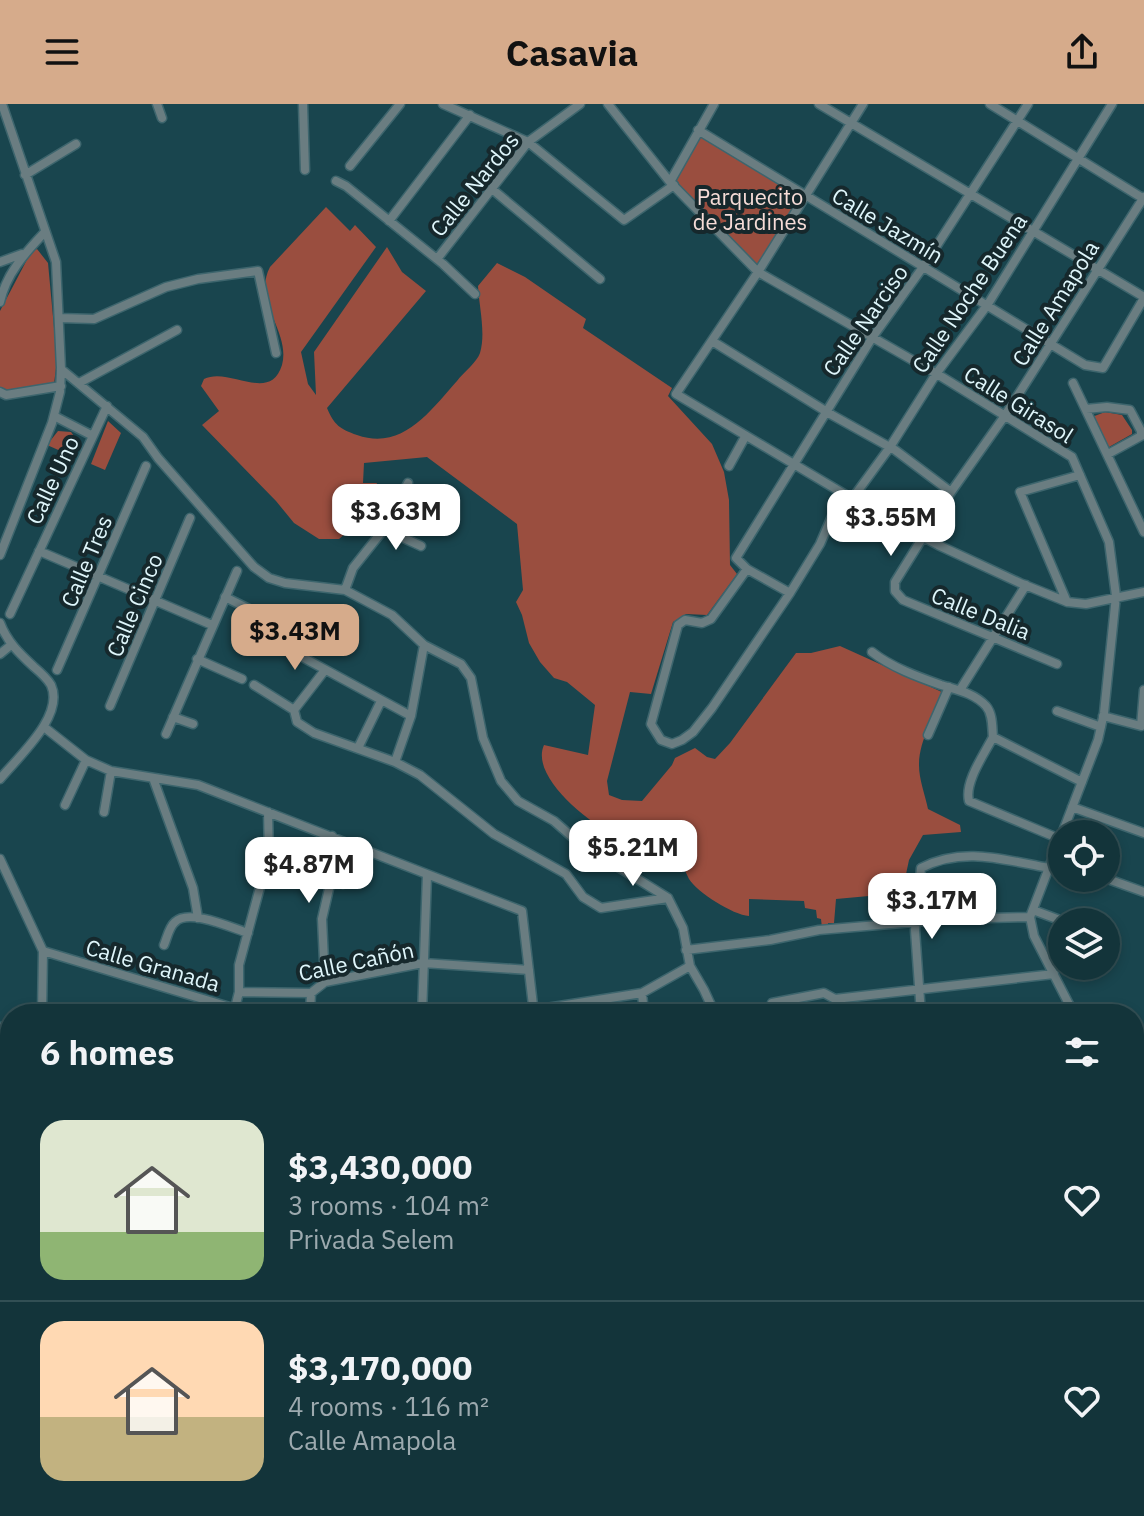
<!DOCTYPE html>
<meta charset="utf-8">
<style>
:root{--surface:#13343a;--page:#203f45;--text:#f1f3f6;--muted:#9daaaf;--line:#324f54;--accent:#d6ab8b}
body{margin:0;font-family:"IBM Plex Sans",sans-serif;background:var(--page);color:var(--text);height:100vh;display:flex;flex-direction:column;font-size:30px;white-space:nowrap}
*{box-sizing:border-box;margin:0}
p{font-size:26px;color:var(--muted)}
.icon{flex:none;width:44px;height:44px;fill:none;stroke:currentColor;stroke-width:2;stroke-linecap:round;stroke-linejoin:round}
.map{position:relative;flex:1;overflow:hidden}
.panel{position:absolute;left:0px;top:900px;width:1144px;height:512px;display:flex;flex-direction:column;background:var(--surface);border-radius:32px 32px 0 0;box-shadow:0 4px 12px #0003,0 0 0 2px var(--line)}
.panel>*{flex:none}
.buttons{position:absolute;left:1048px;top:716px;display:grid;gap:16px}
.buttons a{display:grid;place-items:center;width:72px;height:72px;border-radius:50%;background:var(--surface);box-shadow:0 4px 12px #0003,0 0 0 2px var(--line);font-size:40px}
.price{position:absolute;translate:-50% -68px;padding:0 18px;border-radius:16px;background:#fff;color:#222;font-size:26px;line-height:52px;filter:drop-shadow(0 2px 4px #0008)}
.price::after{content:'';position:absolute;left:50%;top:48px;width:24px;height:18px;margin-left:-12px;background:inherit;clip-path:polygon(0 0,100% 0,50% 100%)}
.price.active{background:var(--accent);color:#111}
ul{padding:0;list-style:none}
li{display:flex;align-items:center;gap:24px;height:200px;padding:0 40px}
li+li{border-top:2px solid var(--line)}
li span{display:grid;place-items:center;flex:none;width:224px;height:160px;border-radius:24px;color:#555}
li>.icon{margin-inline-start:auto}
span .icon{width:96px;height:96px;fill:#fffc;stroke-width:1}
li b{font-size:34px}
h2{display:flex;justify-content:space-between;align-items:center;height:96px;padding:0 40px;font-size:34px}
header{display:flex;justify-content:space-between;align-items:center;height:104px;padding:0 40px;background:var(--accent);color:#111;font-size:36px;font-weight:800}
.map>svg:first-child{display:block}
.green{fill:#9a4e3f}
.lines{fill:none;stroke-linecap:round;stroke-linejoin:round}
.minor-casing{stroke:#3d656d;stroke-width:11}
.minor{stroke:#6a7d81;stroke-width:8}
.labels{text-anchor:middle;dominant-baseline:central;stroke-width:8;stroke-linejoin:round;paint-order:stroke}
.street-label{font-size:22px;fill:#dff6fb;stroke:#16282c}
.park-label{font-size:22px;fill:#f6dcd7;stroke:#16282c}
</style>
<header><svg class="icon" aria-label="menu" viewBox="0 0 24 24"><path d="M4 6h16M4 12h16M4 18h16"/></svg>Casavia<svg class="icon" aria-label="share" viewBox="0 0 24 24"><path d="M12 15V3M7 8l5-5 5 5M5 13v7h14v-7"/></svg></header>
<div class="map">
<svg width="1144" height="1412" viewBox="0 0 1144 1412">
<rect width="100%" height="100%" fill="#19454e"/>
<path class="green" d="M696 29 805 92 758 168 672 78Z
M326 103 350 127 355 121 376 143 301 248 308 280 316 291 314 248 387 143 402 168 426 187 327 304C334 321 340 325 357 331 403 347 430 307 457 277 463 269 477 258 480 249 486 229 479 202 478 182L497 159 525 173 586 215 583 224 672 284 668 292 712 340 724 368 729 396 730 461 737 470 707 511 686 510 673 518 651 590 630 588 607 677 609 691 622 696 642 697 672 661 675 654 695 644 707 653 715 655 730 639 796 549H811L840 542 944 589C935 611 919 636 919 661 919 676 925 690 928 705L960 721 961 728 923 731 909 756 902 789 836 795 834 819H828V822L822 824 821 815 817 814 816 806 805 804 804 797 749 795V812C733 811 697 788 689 775 685 768 683 759 679 751 668 749 659 743 649 740 637 737 624 736 612 730 587 717 530 672 544 641L588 651 595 601 567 578 554 574 540 558 529 539 522 511 516 498 523 486 517 420 427 353 364 359 363 379H377L361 416 339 435H319L294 419 276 397 202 321 219 307 201 282 204 275C229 262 270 300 282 261 291 228 252 197 270 163Z
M37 145 48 159 57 256 54 280 7 287 0 283V207L31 148Z
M1105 308 1122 311 1132 326V330L1109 343 1105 341 1092 313Z
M108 317 121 329 105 366 91 360Z
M58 327 71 328 76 335 72 352 47 341Z"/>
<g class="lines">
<defs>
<path id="minor" d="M157 0 162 14
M303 0 305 66
M443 0 528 38 624 116 674 81
M608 0 670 78 758 168 942 273 1072 353 1109 438 1116 492 1104 609 1098 636 1030 813 1034 832 1074 910
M819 0 1144 193
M863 0 758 168 676 290 861 400 938 441 1020 479 1067 498 1086 500 1144 488
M990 0 1144 95
M698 26 1085 261 1103 264 1144 194
M350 62 400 0
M25 71 76 40
M336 77 346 82 443 160 475 190
M670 78 714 0
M492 85 600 175
M389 117 470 11
M437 155 528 38 580 0
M0 158 22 150
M0 198C6 170 25 149 44 129
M59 214 94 215 166 183 198 175 258 167 276 249
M712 237 832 311 895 346 951 388
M61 265 143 333 158 354 254 463 269 474 285 479 345 486 392 511 424 541 461 560 471 574 483 634 501 677 518 697 554 717 578 738 668 794 683 824 690 862 704 886 715 910
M79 279 177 226
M1073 279 1144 428
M0 288 6 291 61 282
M1086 305 1107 303 1130 306 1141 327V332L1108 350
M54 312 93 332
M729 362 745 333
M384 425 421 442
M39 447 212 521
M0 451 52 319 60 288 61 265 56 158 2 0
M747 465 711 515 702 519 685 516 678 521 651 620 661 636 672 640 682 636 693 628 712 604 790 489 820 440 833 410 852 395 890 343 936 270 988 200 1112 0
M345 486 353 464 384 425 408 379
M790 489 747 465 736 454 872 234 923 163 1028 0
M225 493 273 517
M1067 498 1020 388 1080 371
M10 510 107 302
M0 519C7 538 20 550 34 563 40 568 47 574 51 581 65 612 18 653 0 675
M280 541 411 612
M872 548C891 563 918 573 941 581 957 586 974 589 986 602 993 610 992 623 993 633L1082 678
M0 550 11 541
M197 555 242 575
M1057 560 903 496 895 487V478L951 388 1004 313 1144 93
M57 566 146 362
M254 581 294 606
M960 586 1026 481
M110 602 190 414
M294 606 297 618 314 629 395 658 420 671 494 730 566 770 583 793 601 804 668 794
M294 606 325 566
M1057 607 1101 623
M1103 612 1141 622 1144 586
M173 613 193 620
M44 623 86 656 111 667 198 681 522 807 534 910
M166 630 237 467
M928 631 949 583
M993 633C985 649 964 678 969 697L1060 735
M358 644 381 597
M395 658 411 612 424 541
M153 674 193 784 198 814
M65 701 86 656
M1072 703 1144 729
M104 708 111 667
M269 750 343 780
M0 755 43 847 42 910
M325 773 332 732
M1105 774 1144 788
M1033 806 1065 818
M164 841C167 834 169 823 175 818 189 804 232 824 248 829
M686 846 770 836 819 826 949 815 1030 813
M43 847 253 910
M325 878 322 815 331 776
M239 888 311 889 325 878 423 859 529 866
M642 889 644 910
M835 895 1054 870
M835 895 839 910
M772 899 824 889 835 895
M235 904 239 888V861L269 750 268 708
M310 910 311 889
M422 910 427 771
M483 910 534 906 642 889 690 862
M921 910 915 826 921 764C963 742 1004 756 1049 764
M0 923 10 922
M0 996 10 994
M7 1068H10
M1134 1101H1144
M1134 1163H1144
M1134 1227 1144 1226
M1134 1289H1144
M1134 1350H1144
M187 1402 219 1412
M383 1402 398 1412
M1031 1402 1091 1411 1144 1407
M86 1412V1402
M598 1412 600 1402
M979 1412 981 1402"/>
</defs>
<use href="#minor" class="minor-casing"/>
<use href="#minor" class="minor"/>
</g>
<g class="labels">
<g class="street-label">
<text transform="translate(474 80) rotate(-51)">Calle Nardos</text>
<text transform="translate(888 121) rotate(31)">Calle Jazmín</text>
<text transform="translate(969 189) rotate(-56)">Calle Noche Buena</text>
<text transform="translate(1055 199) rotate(-58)">Calle Amapola</text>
<text transform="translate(865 216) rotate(-55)">Calle Narciso</text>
<text transform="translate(1019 300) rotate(32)">Calle Girasol</text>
<text transform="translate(52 376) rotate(-65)">Calle Uno</text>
<text transform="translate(86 457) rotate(-67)">Calle Tres</text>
<text transform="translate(134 501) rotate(-67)">Calle Cinco</text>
<text transform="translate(981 509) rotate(22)">Calle Dalia</text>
<text transform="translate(356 857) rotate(-12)">Calle Cañón</text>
<text transform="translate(153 861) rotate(16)">Calle Granada</text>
</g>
<g class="park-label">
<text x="750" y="92">Parquecito<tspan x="750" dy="25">de Jardines</tspan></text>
</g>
</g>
</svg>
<div class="buttons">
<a><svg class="icon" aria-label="locate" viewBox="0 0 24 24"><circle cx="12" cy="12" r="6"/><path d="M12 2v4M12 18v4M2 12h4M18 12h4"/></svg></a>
<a><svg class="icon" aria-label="layers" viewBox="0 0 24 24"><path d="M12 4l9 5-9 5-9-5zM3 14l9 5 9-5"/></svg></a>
</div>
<b class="price" style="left:396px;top:448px">$3.63M</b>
<b class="price" style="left:891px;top:454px">$3.55M</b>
<b class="price active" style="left:295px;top:568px">$3.43M</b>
<b class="price" style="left:633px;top:784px">$5.21M</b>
<b class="price" style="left:309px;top:801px">$4.87M</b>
<b class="price" style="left:932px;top:837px">$3.17M</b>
<section class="panel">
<h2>6 homes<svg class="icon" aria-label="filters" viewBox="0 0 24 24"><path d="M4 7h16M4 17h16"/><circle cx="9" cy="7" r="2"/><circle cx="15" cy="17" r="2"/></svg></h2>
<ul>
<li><span style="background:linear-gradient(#dfe7d0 70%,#8fb573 0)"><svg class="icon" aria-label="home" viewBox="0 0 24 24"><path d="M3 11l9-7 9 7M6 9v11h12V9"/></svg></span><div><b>$3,430,000</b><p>3 rooms · 104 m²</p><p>Privada Selem</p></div><svg class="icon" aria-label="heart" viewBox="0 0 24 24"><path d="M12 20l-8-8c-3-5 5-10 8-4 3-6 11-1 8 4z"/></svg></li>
<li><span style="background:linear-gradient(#ffd9b3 60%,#c2b280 0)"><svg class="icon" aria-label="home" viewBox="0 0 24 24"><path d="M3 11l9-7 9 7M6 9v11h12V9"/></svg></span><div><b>$3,170,000</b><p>4 rooms · 116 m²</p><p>Calle Amapola</p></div><svg class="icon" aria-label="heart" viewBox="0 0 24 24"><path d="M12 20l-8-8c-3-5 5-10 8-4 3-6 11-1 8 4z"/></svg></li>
</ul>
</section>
</div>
